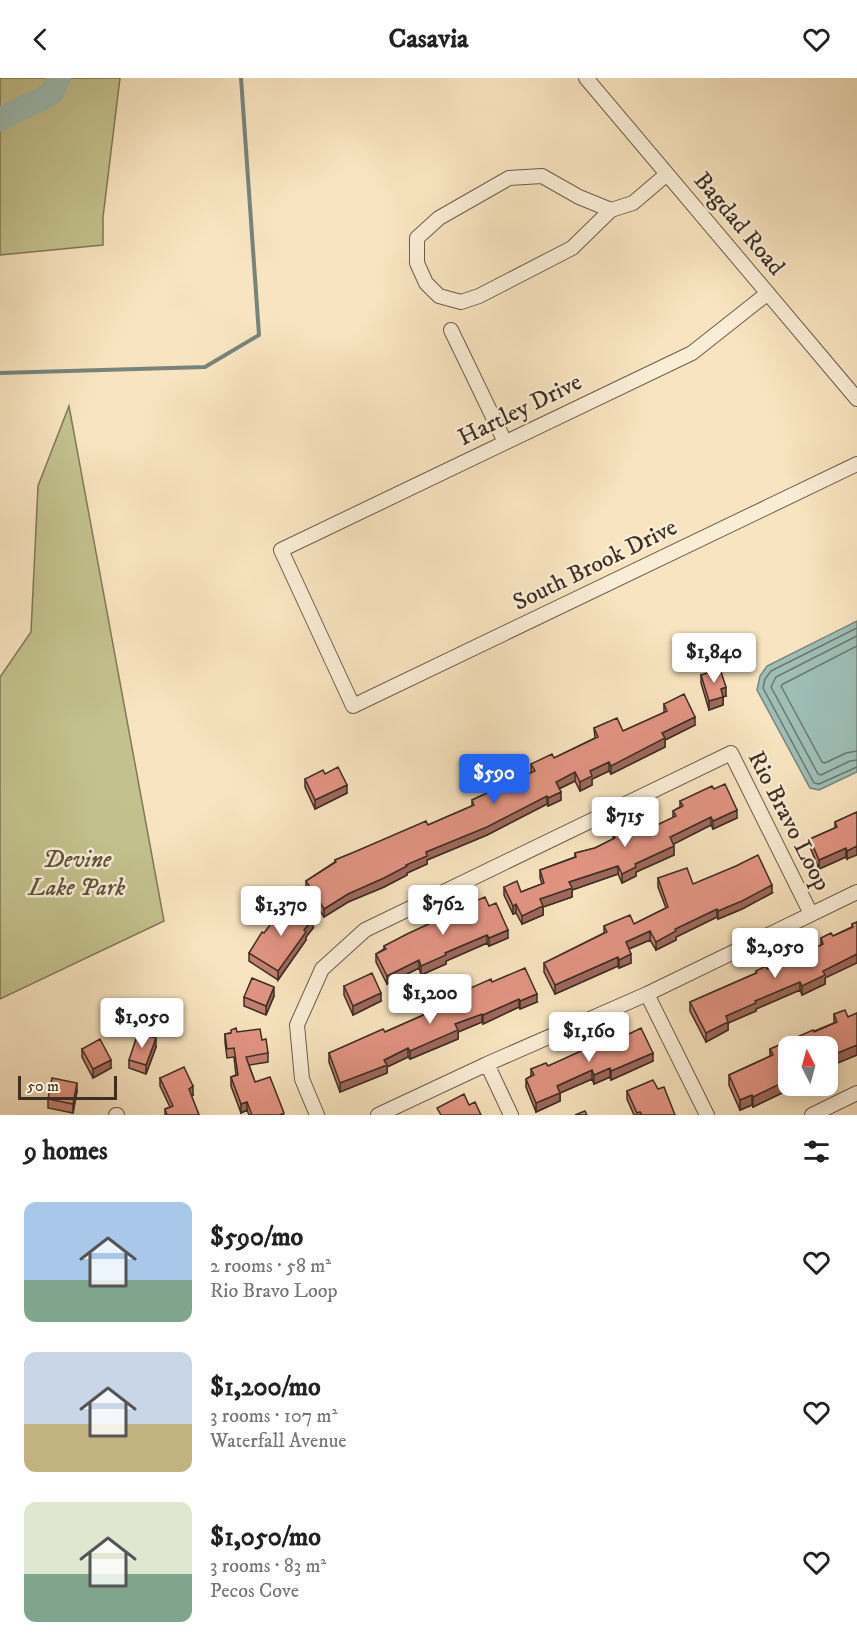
<!DOCTYPE html>
<meta charset="utf-8">
<style>
:root{--surface:#fff;--page:#f6f6f6;--text:#222;--muted:#767676;--accent:#2563eb}
body{margin:0;font-family:"IM FELL DW Pica",serif;background:var(--page);color:var(--text);height:100vh;display:flex;flex-direction:column;font-size:22px;white-space:nowrap}
*{box-sizing:border-box;margin:0}
p{font-size:20px;color:var(--muted)}
.icon{flex:none;width:33px;height:33px;fill:none;stroke:currentColor;stroke-width:2;stroke-linecap:round;stroke-linejoin:round}
.map{position:relative;height:1037px;overflow:hidden}
.panel{display:flex;flex-direction:column;background:var(--surface);flex:1}
.panel>*{flex:none}
.needle{width:39px;rotate:354deg}
.fabs{position:absolute;left:778px;top:958px;display:grid;gap:12px}
.fabs a{display:grid;place-items:center;width:60px;height:60px;border-radius:12px;background:var(--surface);box-shadow:0 3px 15px #0003;font-size:30px}
.scale{position:absolute;left:18px;bottom:15px;width:99px;box-sizing:border-box;padding-left:6px;border:3px solid #3d2e24;border-top:0;font-size:16px;line-height:21px;white-space:nowrap;color:#3d2e24;-webkit-text-stroke:4px #faedd6;paint-order:stroke}
.price{position:absolute;translate:-50% -51px;padding:0 14px;border-radius:6px;background:#fff;color:#222;font-size:20px;line-height:39px;filter:drop-shadow(0 2px 3px #0008)}
.price::after{content:'';position:absolute;left:50%;top:36px;width:18px;height:14px;margin-left:-9px;background:inherit;clip-path:polygon(0 0,100% 0,50% 100%)}
.price.on{background:var(--accent);color:#fff}
ul{padding:0;list-style:none}
li{display:flex;align-items:center;gap:18px;height:150px;padding:0 24px}
li span{display:grid;place-items:center;flex:none;width:168px;height:120px;border-radius:12px;color:#555}
li>.icon{margin-inline-start:auto}
span .icon{width:72px;height:72px;fill:#fffc;stroke-width:1}
li b{font-size:26px}
h2{display:flex;justify-content:space-between;align-items:center;height:72px;padding:0 24px;font-size:26px}
header{display:flex;justify-content:space-between;align-items:center;height:78px;padding:0 24px;background:var(--surface);font-size:27px;font-weight:700}
.map>svg:first-child{display:block}
.green{fill:#c3c28e;stroke:#807859;stroke-width:1.5}
.water{fill:#9ebeb6;stroke:#77847c;stroke-width:1.5}
.lines{fill:none;stroke-linecap:round;stroke-linejoin:round}
.shore{stroke:#6e766d;stroke-width:1.5}
.stream{stroke:#77847c;stroke-width:4}
.river{stroke:#9ebeb6;stroke-width:24}
.minor-casing{stroke:#6c5c4b;stroke-width:16}
.minor{stroke:#faedd6;stroke-width:14}
.wall{fill:#c27f71;stroke:#3d2e24;stroke-width:1.5}
.shaded-wall{fill:#9e685c;stroke:#3d2e24;stroke-width:1.5}
.building{fill:#e29483;stroke:#3d2e24;stroke-width:1.5}
.labels{text-anchor:middle;dominant-baseline:central;stroke-width:5;stroke-linejoin:round;paint-order:stroke}
.street-label{font-size:24px;fill:#3d2e24;stroke:#faedd6}
.park-label{font-size:24px;font-style:italic;fill:#5e533e;stroke:#faedd6}
</style>
<header><svg class="icon" aria-label="back" viewBox="0 0 24 24"><path d="M15 5l-7 7 7 7"/></svg>Casavia<svg class="icon" aria-label="heart" viewBox="0 0 24 24"><path d="M12 20l-8-8c-3-5 5-10 8-4 3-6 11-1 8 4z"/></svg></header>
<div class="map">
<svg width="857" height="1037" viewBox="0 0 857 1037">
<rect width="100%" height="100%" fill="#f8e4c0"/>
<filter id="stains"><feTurbulence type="fractalNoise" baseFrequency=".00333" numOctaves="4"/><feColorMatrix values="0 0 0 0 .2 0 0 0 0 .09 0 0 0 0 .02 0 0 0 .5 -.17"/></filter>
<radialGradient id="worn" r=".72"><stop offset=".6" stop-color="#630" stop-opacity="0"/><stop offset="1" stop-color="#630" stop-opacity=".3"/></radialGradient>
<path class="green" d="M0 0H120L103 139V167L0 177Z
M69 328 164 843 0 921V599L31 554 38 408Z"/>
<path class="water" d="M857 543V694L819 712 810 710 757 612 760 598 767 588Z"/>
<g class="lines">
<path class="shore" d="M857 550 771 593 765 601 763 610 814 705 819 706 857 689
M857 558 776 599 771 609 818 696 821 697 850 683 857 682
M857 568 783 606 781 608 822 684 825 685 846 675 857 673"/>
<path class="stream" d="M0 295 205 289 259 257 241 0"/>
<path class="river" d="M0 41 51 16 59 0"/>
<defs>
<path id="minor" d="M586 0 857 321
M611 132 572 170 479 218 461 224 439 218 426 205 417 185V160L439 140 509 100 542 98 579 119 611 132 633 125 667 96
M768 215 692 275 281 472 353 628 857 386
M451 252 505 364
M647 916 707 1037
M487 986 511 1037
M116 1037H117
M317 1037 302 1001 297 947 322 891 365 852 731 675 811 836
M378 1037 487 986 647 916 857 814
M812 1037 857 1015"/>
</defs>
<use href="#minor" class="minor-casing"/>
<use href="#minor" class="minor"/>
</g>
<path class="wall" d="M701 597 726 618 723 619V627L709 632 701 605Z
M664 626 695 647 665 662V669L611 696 609 693 592 701V707L580 713 575 703 559 711 561 722 548 728 547 726 487 757 427 782V786L407 795V797L384 809 348 824 324 839 306 811V803L335 784V782L428 747 472 728V722L531 695V686L554 680 595 660 594 650 623 653 664 635Z
M325 696 347 715 315 731 305 709V701Z
M714 711 737 740 713 751 711 747 673 766 674 777 636 794V798L622 805 618 796 572 812V819L543 829V837L522 846 516 835 513 836 504 817V809L521 814 542 806 540 800V792L575 779V775L595 770 613 761V756L653 749 673 740V733L680 729V723Z
M857 734 847 781 846 779 819 791 810 769V761L835 750V744Z
M658 800 693 806 772 815 742 831 718 841 717 839 676 859V862L656 872 650 862 629 871 631 885 619 890 618 888 555 916 544 894V885L604 855V848L634 846 666 830 658 809Z
M473 824 489 828 508 860 489 868 487 865 446 883V886L421 897 419 890 387 906 376 884V876L384 871V868L473 826Z
M857 844 825 900V906L802 917 800 912 756 931V933L728 945V952L706 964 690 933V924L756 895V893L767 891 788 881V879L800 877 821 867V860L833 858 852 849V846Z
M313 850 306 859V862L278 902 249 883V875L264 855Z
M492 904 537 924 520 931 519 929 483 946 482 944 458 954V961L410 981 408 979 387 989V995L340 1014 329 984V975L385 954 432 933V927Z
M344 908 381 923 353 937 344 917Z
M274 918 266 937 244 928V919Z
M857 935V977L828 989V969H789L784 1007V1014L753 1029 752 1027 740 1032 729 1007V997L770 978V971L834 945V936L848 939Z
M237 954 262 962 268 975V984L249 987 255 1004 284 1037H249L247 1032 241 1035 231 1008V999L236 997 234 979 227 980 225 964V956Z
M629 956 653 983 611 1002 610 999 594 1006 592 1001 560 1015V1023L536 1034 526 1009V1001L531 998V991L548 988Z
M156 969 146 996 129 990V982Z
M82 971 111 990 93 1000 82 979Z
M160 1000 193 1017 191 1018 199 1037H165V1031L170 1029 160 1008Z
M658 1011 675 1037H634L627 1021V1013Z
M77 1013 73 1035 48 1030V1021Z"/>
<path class="shaded-wall" d="M726 609V618L723 619V627L709 632V623L721 611Z
M695 639V647L665 662V669L611 696V688L662 655Z
M609 684V693L592 701V707L580 713V704L590 693Z
M575 694V703L556 712V704Z
M347 707V715L315 731V722Z
M561 714V722L548 728V720Z
M547 718V726L487 757 427 782V786L407 795V797L384 809 348 824 324 839V831L348 816 406 787 426 774Z
M737 732V740L713 751V743Z
M711 739V747L670 768V759Z
M674 768V777L636 794V798L622 805V796L635 786Z
M857 768V777L847 781V773Z
M846 770V779L819 791V782Z
M618 788V796L572 812V819L543 829V837L522 846V838L540 821 569 804Z
M772 807V815L742 831 718 841V833Z
M516 826V835L513 836V828Z
M717 831V839L676 859V862L656 872V864L675 851Z
M313 841V850L306 859V862L278 902V893L304 852Z
M508 852V860L489 868V860Z
M650 853V862L626 872V864Z
M487 857V865L446 883V886L421 897V888L445 875Z
M631 876V885L619 890V882Z
M857 876V885L825 900V906L802 917V908L823 893Z
M618 879V888L555 916V907Z
M419 882V890L387 906V898Z
M800 904V912L756 931V933L728 945V952L706 964V955L726 938 755 923Z
M274 909V918L266 937V928Z
M381 915V923L353 937V928Z
M537 916V924L520 931V923Z
M519 921V929L483 946V937Z
M482 936V944L458 954V961L410 981V973L455 946Z
M156 960V969L146 996V987Z
M857 967V977L828 989V979Z
M408 970V979L387 989V995L340 1014V1005Z
M653 975V983L611 1002V993Z
M111 982V990L93 1000V991Z
M610 990V999L594 1006V997Z
M592 992V1001L560 1015V1023L536 1034V1025L557 1008Z
M789 995V1005L784 1007V1014L753 1029V1019L781 998Z
M77 1005V1013L73 1035V1026Z
M193 1008V1017L189 1019V1011Z
M752 1017V1027L740 1032V1022Z
M247 1024V1032L241 1035V1026Z"/>
<path class="building" d="M720 591 726 609 721 611 723 619 709 623 701 597Z
M684 616 695 639 662 655 665 660 611 688 609 684 590 693 592 698 580 704 575 694 556 704 561 714 548 720 547 718 487 749 426 774 427 778 406 787 407 788 384 800 348 816 324 831 306 803 336 784 335 782 359 772 426 743 428 747 474 727 472 722 535 693 531 686 552 676 554 680 598 659 594 650 617 640 623 653 667 633 664 626Z
M338 689 347 707 315 722 305 701 323 692 325 696Z
M725 706 737 732 713 743 711 739 670 759 674 768 635 786 636 789 622 796 618 788 569 804 572 810 540 821 543 828 522 838 516 826 513 828 504 809 517 803 521 814 544 805 540 792 576 779 575 775 595 770 615 760 613 756 649 739 653 749 676 738 673 733 683 728 680 723 712 708 714 711Z
M857 734V768L847 773 846 770 819 782 810 761 837 749 835 744Z
M758 777 772 807 742 823 718 833 717 831 675 851 676 853 656 864 650 853 626 864 631 876 619 882 618 879 555 907 544 885 607 854 604 848 630 837 634 846 668 829 658 800 687 790 693 806 736 788Z
M485 819 489 828 496 825 508 852 489 860 487 857 445 875 446 877 421 888 419 882 387 898 376 876 386 871 384 868 407 856 474 825 473 824Z
M288 823 313 841 304 852 306 854 278 893 249 875 262 854 264 855Z
M857 844V876L823 893 825 897 802 908 800 904 755 923 756 925 726 938 728 944 706 955 690 924 757 895 756 893 766 888 767 891 789 881 788 879 798 874 800 877 823 866 821 860 831 855 833 858 853 849 852 846Z
M525 890 537 916 520 923 519 921 483 937 482 936 455 946 458 952 410 973 408 970 384 982 387 987 340 1005 329 975 383 951 385 954 435 932 432 927 491 901 492 904Z
M372 895 381 915 353 928 344 908Z
M252 900 274 909 266 928 244 919Z
M845 932 848 939 857 935V967L828 979V969H789V995L781 998 784 1004 753 1019 752 1017 740 1022 729 997 773 977 770 971 813 952 814 954 837 944 834 936Z
M236 950 237 954 260 951 262 962 266 961 268 975 246 979 255 1004 270 999 284 1035 280 1037H252L247 1024 241 1026 231 999 238 997 234 970 227 971 225 956 231 955V952Z
M641 950 653 975 611 993 610 990 594 997 592 992 557 1008 560 1015 536 1025 526 1001 534 997 531 991 546 985 548 988 627 952 629 956Z
M138 955 156 960 146 987 129 982Z
M100 961 111 982 93 991 82 971Z
M184 989 193 1008 189 1011 199 1037H167L165 1031 173 1028 160 1000Z
M52 1000 77 1005 73 1026 48 1021Z
M653 1002 658 1011 664 1009 675 1037H642L640 1034 637 1035 627 1013Z
M464 1016 469 1027 475 1024 481 1037H441L437 1030Z
M585 1033 587 1037H575Z"/>
<g class="labels">
<g class="street-label">
<text transform="translate(739 146) rotate(50)">Bagdad Road</text>
<text transform="translate(520 332) rotate(-26)">Hartley Drive</text>
<text transform="translate(595 487) rotate(-26)">South Brook Drive</text>
<text transform="translate(789 743) rotate(63)">Rio Bravo Loop</text>
</g>
<g class="park-label">
<text x="77" y="782">Devine<tspan x="77" dy="28">Lake Park</tspan></text>
</g>
</g>
<rect width="100%" height="100%" filter="url(#stains)"/>
<rect width="100%" height="100%" fill="url(#worn)"/>
</svg>
<div class="fabs">
<a><svg class="needle" viewBox="-14 -14 28 28"><path d="M0-13l5 13h-10z" fill="#e53935"/><path d="M0 13l5-13h-10z" fill="#767676"/></svg></a>
</div>
<div class="scale">50 m</div>
<b class="price" style="left:714px;top:606px">$1,840</b>
<b class="price on" style="left:494px;top:727px">$590</b>
<b class="price" style="left:625px;top:770px">$715</b>
<b class="price" style="left:443px;top:858px">$762</b>
<b class="price" style="left:281px;top:859px">$1,370</b>
<b class="price" style="left:775px;top:901px">$2,050</b>
<b class="price" style="left:430px;top:947px">$1,200</b>
<b class="price" style="left:142px;top:971px">$1,050</b>
<b class="price" style="left:589px;top:985px">$1,160</b>
</div>
<section class="panel">
<h2>9 homes<svg class="icon" aria-label="filters" viewBox="0 0 24 24"><path d="M4 7h16M4 17h16"/><circle cx="9" cy="7" r="2"/><circle cx="15" cy="17" r="2"/></svg></h2>
<ul>
<li><span style="background:linear-gradient(#a9c7e8 65%,#7fa58c 0)"><svg class="icon" aria-label="home" viewBox="0 0 24 24"><path d="M3 11l9-7 9 7M6 9v11h12V9"/></svg></span><div><b>$590/mo</b><p>2 rooms · 58 m²</p><p>Rio Bravo Loop</p></div><svg class="icon" aria-label="heart" viewBox="0 0 24 24"><path d="M12 20l-8-8c-3-5 5-10 8-4 3-6 11-1 8 4z"/></svg></li>
<li><span style="background:linear-gradient(#c9d6e8 60%,#c2b280 0)"><svg class="icon" aria-label="home" viewBox="0 0 24 24"><path d="M3 11l9-7 9 7M6 9v11h12V9"/></svg></span><div><b>$1,200/mo</b><p>3 rooms · 107 m²</p><p>Waterfall Avenue</p></div><svg class="icon" aria-label="heart" viewBox="0 0 24 24"><path d="M12 20l-8-8c-3-5 5-10 8-4 3-6 11-1 8 4z"/></svg></li>
<li><span style="background:linear-gradient(#dfe7d0 60%,#7fa58c 0)"><svg class="icon" aria-label="home" viewBox="0 0 24 24"><path d="M3 11l9-7 9 7M6 9v11h12V9"/></svg></span><div><b>$1,050/mo</b><p>3 rooms · 83 m²</p><p>Pecos Cove</p></div><svg class="icon" aria-label="heart" viewBox="0 0 24 24"><path d="M12 20l-8-8c-3-5 5-10 8-4 3-6 11-1 8 4z"/></svg></li>
</ul>
</section>
